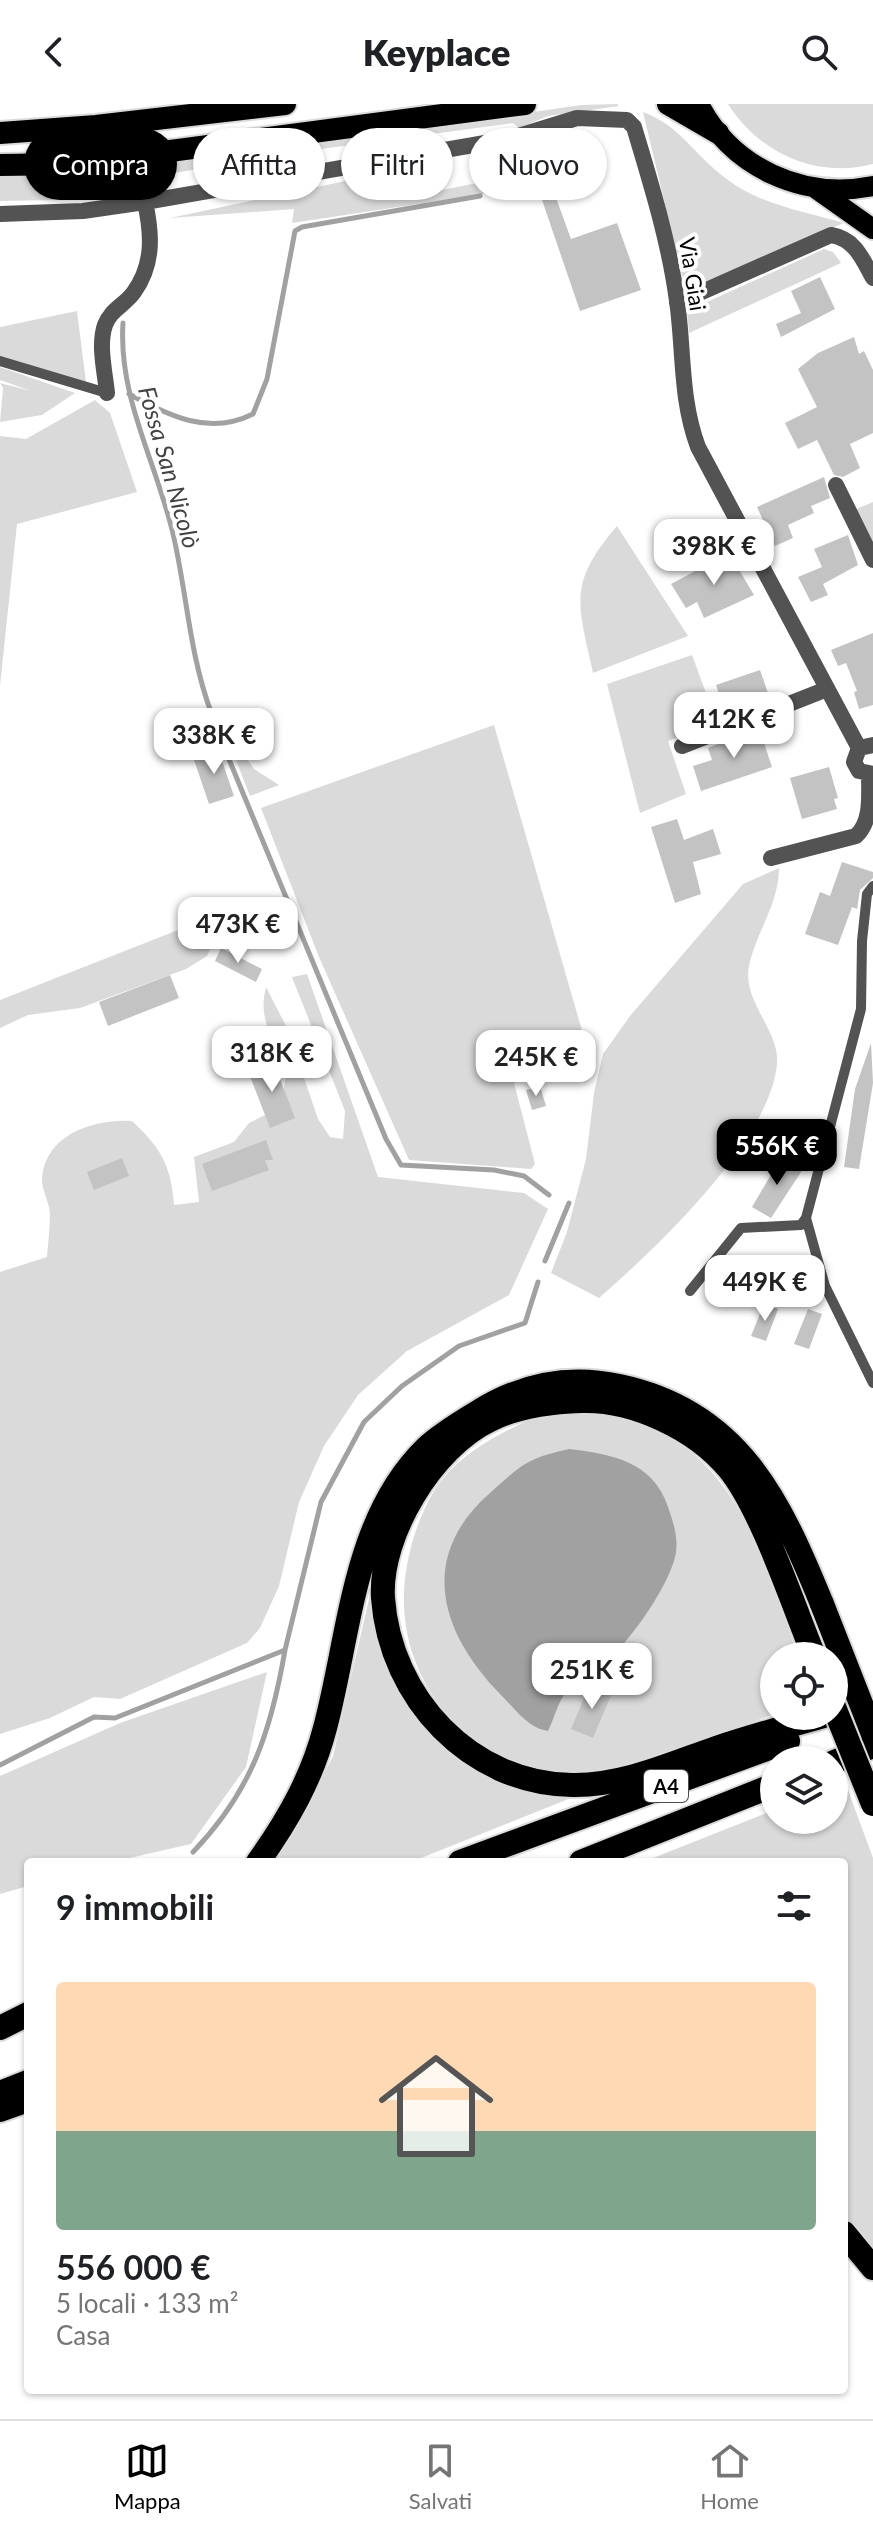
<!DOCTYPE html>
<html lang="it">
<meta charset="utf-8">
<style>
:root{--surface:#fff;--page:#f6f6f6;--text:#202124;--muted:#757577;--line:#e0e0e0;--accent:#000}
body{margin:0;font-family:Lato,sans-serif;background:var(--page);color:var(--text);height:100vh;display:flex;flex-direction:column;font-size:30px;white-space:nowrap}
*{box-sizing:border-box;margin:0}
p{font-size:26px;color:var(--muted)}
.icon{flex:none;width:44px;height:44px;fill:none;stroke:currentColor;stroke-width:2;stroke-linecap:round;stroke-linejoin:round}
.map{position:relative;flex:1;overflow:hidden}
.details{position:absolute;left:24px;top:1754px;width:824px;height:536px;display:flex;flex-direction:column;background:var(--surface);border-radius:8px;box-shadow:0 2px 6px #0004}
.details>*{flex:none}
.banner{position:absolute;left:24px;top:24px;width:826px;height:72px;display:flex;gap:16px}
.tools{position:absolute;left:760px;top:1538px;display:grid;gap:16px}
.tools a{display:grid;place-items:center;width:88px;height:88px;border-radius:50%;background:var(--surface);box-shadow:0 2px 6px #0004;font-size:40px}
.price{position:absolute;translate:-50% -68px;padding:0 18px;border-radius:16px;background:#fff;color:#222;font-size:26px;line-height:52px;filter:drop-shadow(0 2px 4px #0008)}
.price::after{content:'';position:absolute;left:50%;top:48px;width:24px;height:18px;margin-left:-12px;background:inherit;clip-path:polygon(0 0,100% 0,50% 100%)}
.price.active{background:var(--accent);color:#fff}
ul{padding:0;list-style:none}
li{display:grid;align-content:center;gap:16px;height:424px;padding:0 32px}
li+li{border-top:2px solid var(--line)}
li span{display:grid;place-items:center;height:248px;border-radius:8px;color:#555}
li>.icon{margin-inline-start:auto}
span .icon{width:144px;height:144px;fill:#fffc;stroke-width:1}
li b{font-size:34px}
h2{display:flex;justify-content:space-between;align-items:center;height:96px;padding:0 32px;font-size:34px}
.pill{padding:0 28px;border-radius:36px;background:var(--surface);box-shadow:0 2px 6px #0004;font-size:28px;line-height:72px}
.pill.active{background:var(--accent);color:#fff}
header{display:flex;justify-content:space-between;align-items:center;height:104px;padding:0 32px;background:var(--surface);font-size:36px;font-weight:800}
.tab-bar{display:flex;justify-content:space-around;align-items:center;height:112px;border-top:2px solid var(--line);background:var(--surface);font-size:22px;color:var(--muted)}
.tab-bar a{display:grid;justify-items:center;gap:4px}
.tab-bar .active{color:var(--accent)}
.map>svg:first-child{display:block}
.green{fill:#dadada}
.water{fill:#a1a1a1}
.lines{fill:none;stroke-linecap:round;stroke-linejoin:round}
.stream{stroke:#a1a1a1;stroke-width:5}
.building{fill:#c3c3c3}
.primary-casing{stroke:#dbdbdb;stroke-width:24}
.trunk-casing{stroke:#dbdbdb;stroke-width:26}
.motorway-casing{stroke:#dbdbdb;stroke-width:28}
.service{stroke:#535353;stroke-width:10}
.minor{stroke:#535353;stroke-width:16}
.primary{stroke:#000;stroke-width:20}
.trunk{stroke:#000;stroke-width:22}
.motorway{stroke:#000;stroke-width:24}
.motorway-bridge-casing{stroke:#dbdbdb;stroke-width:28;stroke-linecap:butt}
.motorway-bridge{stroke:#000;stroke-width:24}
.labels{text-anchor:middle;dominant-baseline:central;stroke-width:8;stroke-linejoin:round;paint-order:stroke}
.shield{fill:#fff;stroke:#4c4c4c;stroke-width:2}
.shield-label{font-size:20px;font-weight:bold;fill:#000}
.street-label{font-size:22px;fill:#000;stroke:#fff}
.water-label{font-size:24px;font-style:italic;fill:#424242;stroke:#fff}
</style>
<header><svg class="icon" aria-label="back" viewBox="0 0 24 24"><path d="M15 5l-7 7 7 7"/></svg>Keyplace<svg class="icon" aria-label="search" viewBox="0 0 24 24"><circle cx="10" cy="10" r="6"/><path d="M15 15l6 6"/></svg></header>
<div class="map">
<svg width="873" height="2315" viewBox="0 0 873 2315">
<rect width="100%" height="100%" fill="#fff"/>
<path class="green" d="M617 0 619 2 548 12 519 24 513 19 299 48 150 73C139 70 131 73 125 82L57 96 0 97V68L363 32 582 1Z
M728 0H873V60C816 75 759 49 728 0Z
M643 8C677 20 692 47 719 69 755 100 799 106 844 119L702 179 684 180Z
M393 67 397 95 487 77 491 89 292 119 294 105 170 114Z
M824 145 833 148 841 159 689 229 687 207Z
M77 207 86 278 0 252V223Z
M0 263 75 289 42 311 0 318 3 284 0 279 31 287 0 276Z
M95 296 110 309 137 388 17 420 0 582V332L26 335Z
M873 398V444L854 406Z
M617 422 688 532 593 569C578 500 567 480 617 422Z
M692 551 717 619 668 637 686 690 640 709 607 580Z
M494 621 587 944 580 958 514 979 535 1060 531 1065 409 1056 319 853 261 704Z
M227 633 238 642 254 665 279 681 250 692Z
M779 764C779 800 756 828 749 862 742 898 780 926 777 960 770 1037 655 1145 599 1194L551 1169 567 1128 586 1055 594 989 603 950 630 912 743 780Z
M229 806 207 852 186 865 80 904 28 911 0 924V896Z
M307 870 378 1073 524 1089 548 1105 509 1191 407 1247 358 1291 324 1342 299 1398 279 1482 260 1524 247 1539 120 1595 94 1593 50 1614 0 1630V1168L47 1153C48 1139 50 1124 50 1109 49 1097 41 1085 42 1073 47 1029 95 1015 132 1017 161 1044 171 1061 174 1101L199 1098 194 1053 234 1038 249 1019 281 1003 288 958C271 933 258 915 266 883L287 924 318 1015 330 1033 343 1035 345 1007 292 873Z
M547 1307C573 1308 601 1306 626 1314 736 1345 764 1457 798 1552H774V1610C720 1630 614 1682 560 1672 448 1651 381 1552 411 1443 417 1421 427 1395 441 1377 469 1342 508 1326 547 1307Z
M379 1451 380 1517 470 1661 516 1684 571 1694 411 1758H271L300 1717 333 1652Z
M267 1568 246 1663 191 1740 112 1758H28V1782L0 1790V1672L120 1619Z
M845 1678 873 1754V2155L844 2121V1758H643L774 1706V1716H834V1682Z"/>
<path class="water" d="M569 1345C611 1350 653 1357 668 1403 674 1420 680 1438 674 1457 663 1490 634 1530 610 1555 597 1568 581 1569 566 1588 558 1598 554 1615 548 1627 528 1624 516 1606 501 1591 440 1529 417 1453 490 1389 523 1360 525 1355 569 1345Z"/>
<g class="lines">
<path class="stream" d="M138 74 143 82
M123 219C118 295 158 361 174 434 187 492 190 552 211 608
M129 290C169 312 209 332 253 310L267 275 295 127 302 123 480 92
M221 636 386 1035 401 1061 494 1066 524 1072 549 1091
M545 1157 569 1099
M0 1661 94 1613 115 1614 285 1546 321 1398 364 1318 402 1282 459 1242 525 1219 538 1178
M193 1748C251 1688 271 1628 285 1546"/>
</g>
<path class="building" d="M555 91 571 135 617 119 641 186 580 207 542 96Z
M820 173 835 205 781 233 776 220 801 209 791 187Z
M854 233 859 250 864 247 873 266V329L850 340 860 364 843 373 834 371 817 336 798 345 785 319 817 303 798 265 818 249Z
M824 373 830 394 811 402 814 409 788 421 793 434 775 442 757 403Z
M848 431 858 461 823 480 828 491 811 498 798 473 822 463 814 445Z
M729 449 754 491 704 514 697 498 686 504 671 480Z
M873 529V601L859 605 854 588 857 587 846 559 838 562 831 546Z
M760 566 770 595 727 613 716 581Z
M759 624 772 663 701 687 693 662 712 656 708 644Z
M218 645 234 692 209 700 193 653Z
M829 663 838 694 834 695 837 705 802 715 790 674Z
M677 715 684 736 713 725 721 750 693 758 701 790 675 799 651 723Z
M842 758 873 768V774L860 786 857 805 852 803 838 841 805 830 820 788 830 792Z
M221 844 262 865 256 878 215 857Z
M170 871 179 894 108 922 99 898Z
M871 939 873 979 859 1065 844 1063 855 985Z
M273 957 295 1014 270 1024 248 967Z
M540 982 546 1002 532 1006 526 986Z
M266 1036 273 1056H265L269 1066 212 1087 202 1060Z
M782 1052 803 1065 771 1114 752 1103Z
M122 1054 129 1072 94 1086 87 1068Z
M764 1200 778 1205 766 1237 751 1232Z
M808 1205 822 1210 809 1245 794 1240Z
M590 1580 612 1589 593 1634 571 1625Z"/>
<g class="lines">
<defs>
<path id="primary" d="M699 0C732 64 803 96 873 82
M815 84 873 125"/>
<path id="trunk" d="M668 0 718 29
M0 29 96 22 285 0
M0 61 72 60 525 0"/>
<path id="motorway" d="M814 1552C793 1501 762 1406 729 1365 696 1325 633 1295 581 1297 551 1298 518 1302 490 1316 433 1343 379 1431 383 1494 390 1594 471 1680 572 1681 622 1682 670 1660 716 1644 752 1632 788 1622 824 1612
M834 1658 873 1642
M258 1758C288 1716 312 1674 325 1624 350 1531 353 1415 426 1344 442 1329 463 1317 481 1306 524 1280 569 1271 619 1282 739 1307 780 1397 822 1500
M460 1758 788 1637
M581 1758 774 1681
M0 1924 28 1910
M0 1989 28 1978
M0 2006 28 1996
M844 2129 873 2164"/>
</defs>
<use href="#primary" class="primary-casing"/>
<use href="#trunk" class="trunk-casing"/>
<use href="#motorway" class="motorway-casing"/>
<path class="service" d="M0 257 107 289
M873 782 867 790 862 837 861 905 806 1114 825 1182 873 1279
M690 1187 741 1124 801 1121 806 1114"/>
<path class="minor" d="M0 110 83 107 145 98 508 35 577 14 627 16 634 23C651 80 669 137 677 197 684 246 680 295 698 343L859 644
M677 199 831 131C855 135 862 154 873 174
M107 289C105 268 98 241 105 221 111 205 125 201 134 188 154 160 152 130 145 98
M836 381 873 456
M873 641 859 644 854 658 859 667 873 670
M682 642 827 585
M771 754 856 732C872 717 869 692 869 671"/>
<use href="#primary" class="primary"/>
<use href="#trunk" class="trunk"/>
<use href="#motorway" class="motorway"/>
<defs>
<path id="motorway-bridge" d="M822 1500 873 1630
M834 1603 873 1700"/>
</defs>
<use href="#motorway-bridge" class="motorway-bridge-casing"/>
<use href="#motorway-bridge" class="motorway-bridge"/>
</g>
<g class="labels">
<rect class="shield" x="644" y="1666" width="44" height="32" rx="6"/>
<g class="shield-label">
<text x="666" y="1682">A4</text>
</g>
<g class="street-label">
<text transform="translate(693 170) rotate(81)">Via Giai</text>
</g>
<g class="water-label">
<text transform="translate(170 363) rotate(74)">Fossa San Nicolò</text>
</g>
</g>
</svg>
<div class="tools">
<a><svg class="icon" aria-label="locate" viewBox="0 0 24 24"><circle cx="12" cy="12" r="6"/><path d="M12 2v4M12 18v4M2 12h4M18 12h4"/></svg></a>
<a><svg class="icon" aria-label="layers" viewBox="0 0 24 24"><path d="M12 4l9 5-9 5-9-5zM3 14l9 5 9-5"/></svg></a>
</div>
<b class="price" style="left:714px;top:483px">398K €</b>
<b class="price" style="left:734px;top:656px">412K €</b>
<b class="price" style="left:214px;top:672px">338K €</b>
<b class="price" style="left:238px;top:861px">473K €</b>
<b class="price" style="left:272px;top:990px">318K €</b>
<b class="price" style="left:536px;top:994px">245K €</b>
<b class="price active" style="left:777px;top:1083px">556K €</b>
<b class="price" style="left:765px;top:1219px">449K €</b>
<b class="price" style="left:592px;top:1607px">251K €</b>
<div class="banner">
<a class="pill active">Compra</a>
<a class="pill">Affitta</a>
<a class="pill">Filtri</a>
<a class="pill">Nuovo</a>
</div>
<section class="details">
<h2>9 immobili<svg class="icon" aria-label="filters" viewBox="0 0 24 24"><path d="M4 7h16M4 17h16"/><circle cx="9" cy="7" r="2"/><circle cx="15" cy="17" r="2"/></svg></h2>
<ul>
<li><span style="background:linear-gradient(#ffd9b3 60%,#7fa58c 0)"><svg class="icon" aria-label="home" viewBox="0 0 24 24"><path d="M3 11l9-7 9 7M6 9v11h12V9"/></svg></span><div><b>556 000 €</b><p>5 locali · 133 m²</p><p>Casa</p></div></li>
</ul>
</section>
</div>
<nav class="tab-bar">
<a class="active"><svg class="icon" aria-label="map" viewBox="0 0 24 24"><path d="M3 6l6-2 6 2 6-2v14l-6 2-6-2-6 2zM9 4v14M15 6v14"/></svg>Mappa</a>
<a><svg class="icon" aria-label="saved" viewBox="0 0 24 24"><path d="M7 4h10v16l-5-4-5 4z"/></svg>Salvati</a>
<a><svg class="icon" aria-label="home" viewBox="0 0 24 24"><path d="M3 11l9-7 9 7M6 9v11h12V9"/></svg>Home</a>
</nav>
